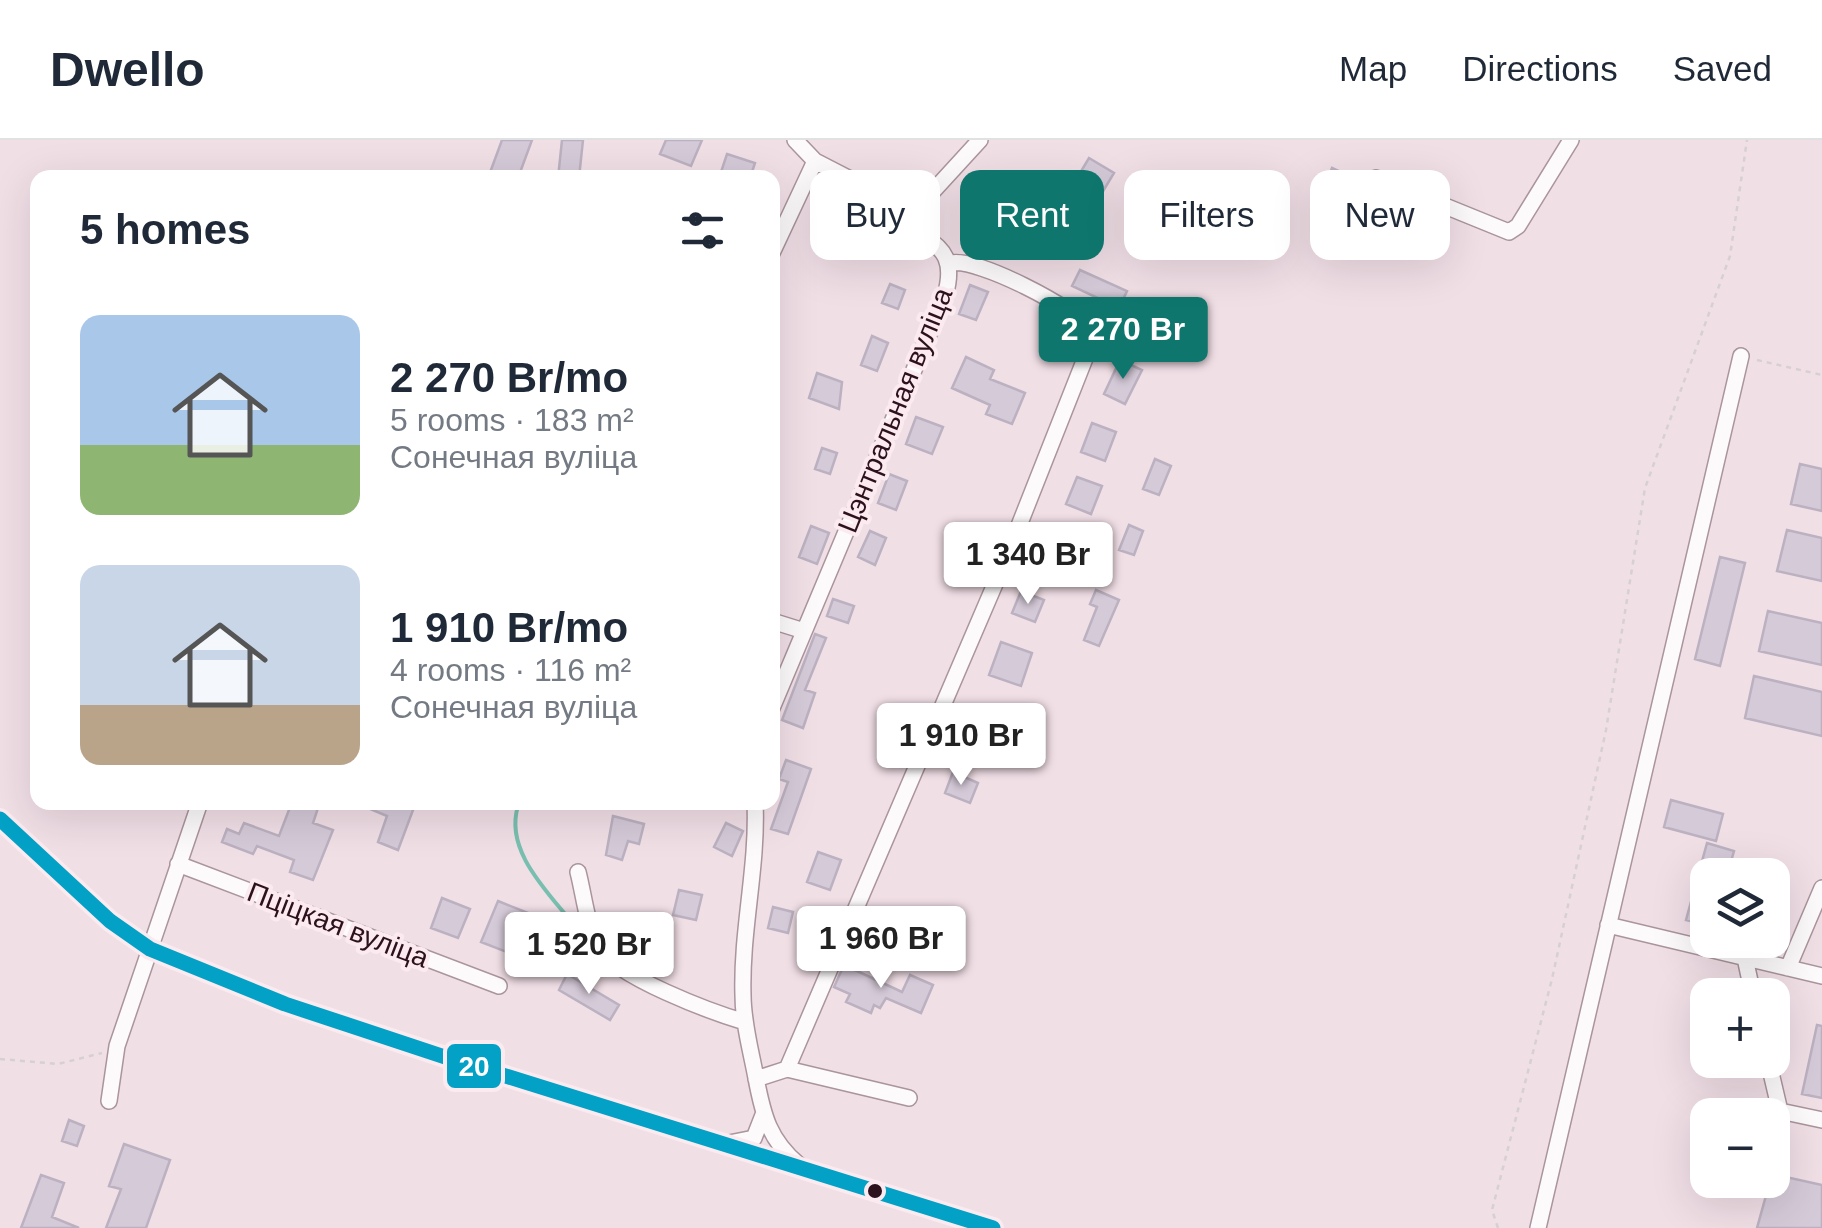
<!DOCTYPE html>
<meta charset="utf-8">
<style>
:root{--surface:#fff;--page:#f2f2f3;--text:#1f2937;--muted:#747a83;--line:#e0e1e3;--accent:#0f766e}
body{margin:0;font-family:Arial,sans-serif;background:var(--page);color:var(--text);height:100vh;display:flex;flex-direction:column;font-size:38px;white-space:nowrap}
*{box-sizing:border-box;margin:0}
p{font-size:32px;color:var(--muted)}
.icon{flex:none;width:55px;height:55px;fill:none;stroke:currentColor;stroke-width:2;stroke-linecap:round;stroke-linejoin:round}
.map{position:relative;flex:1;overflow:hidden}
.panel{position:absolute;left:30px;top:30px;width:750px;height:640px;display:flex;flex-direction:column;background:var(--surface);border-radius:20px;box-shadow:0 10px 40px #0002}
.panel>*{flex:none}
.banner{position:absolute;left:810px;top:30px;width:860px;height:90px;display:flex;gap:20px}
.fabs{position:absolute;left:1690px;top:718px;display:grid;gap:20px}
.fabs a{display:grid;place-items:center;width:100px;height:100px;border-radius:20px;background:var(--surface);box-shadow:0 10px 40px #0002;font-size:50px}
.price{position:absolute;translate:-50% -85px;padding:0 22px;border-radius:10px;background:#fff;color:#222;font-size:32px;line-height:65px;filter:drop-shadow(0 2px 5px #0008)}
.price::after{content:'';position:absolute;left:50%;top:60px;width:30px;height:22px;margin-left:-15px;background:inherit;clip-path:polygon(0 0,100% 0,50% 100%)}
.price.current{background:var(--accent);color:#fff}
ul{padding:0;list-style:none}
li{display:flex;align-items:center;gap:30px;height:250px;padding:0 50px}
li span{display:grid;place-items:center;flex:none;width:280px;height:200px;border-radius:20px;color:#555}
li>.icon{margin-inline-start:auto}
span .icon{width:120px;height:120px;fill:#fffc;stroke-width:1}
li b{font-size:42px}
h2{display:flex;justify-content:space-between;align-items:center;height:120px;padding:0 50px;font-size:42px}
.tag{padding:0 35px;border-radius:20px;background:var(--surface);box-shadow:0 10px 40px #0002;font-size:35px;line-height:90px}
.tag.current{background:var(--accent);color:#fff}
header{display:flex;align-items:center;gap:60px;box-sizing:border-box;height:140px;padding:0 50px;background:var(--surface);border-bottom:2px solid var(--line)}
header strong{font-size:48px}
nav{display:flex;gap:55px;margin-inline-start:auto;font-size:35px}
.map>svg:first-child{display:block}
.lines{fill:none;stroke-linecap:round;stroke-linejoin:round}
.stream{stroke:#79bfaf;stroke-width:4}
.building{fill:#d5cad8;stroke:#bcb1c0;stroke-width:2.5}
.minor-casing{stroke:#aa949d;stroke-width:18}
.path{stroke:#d6d0d2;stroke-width:2.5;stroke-dasharray:5 5;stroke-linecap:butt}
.minor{stroke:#fdfafb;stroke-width:15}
.bus-1-casing{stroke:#fbebf0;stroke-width:22}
.bus-1{stroke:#02a1c5;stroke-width:15}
.bus-dot{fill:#2d121d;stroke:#fbebf0;stroke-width:4}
.labels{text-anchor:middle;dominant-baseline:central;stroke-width:8;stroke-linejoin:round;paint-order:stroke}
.street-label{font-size:28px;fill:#2d121d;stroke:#fbebf0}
.line-badge{stroke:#fbebf0;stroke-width:4}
.badge-label{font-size:28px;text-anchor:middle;font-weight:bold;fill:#fff}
</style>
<header>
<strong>Dwello</strong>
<nav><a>Map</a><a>Directions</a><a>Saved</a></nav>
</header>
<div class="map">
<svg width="1822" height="1088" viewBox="0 0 1822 1088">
<rect width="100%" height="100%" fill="#f1dfe6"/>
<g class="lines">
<path class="stream" d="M518 666C504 711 548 752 574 785"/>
</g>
<path class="building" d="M502 0H532L518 38H488Z
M562 0H583L579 38H558Z
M666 0H702L691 26 660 14Z
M727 14 755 23 750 38H719Z
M1089 18 1114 33 1102 53 1077 38Z
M1332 28 1401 60 1394 78 1322 52Z
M1013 85 1030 92 1021 115 1004 108Z
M1080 130 1127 151 1119 168 1072 146Z
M890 144 905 150 898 169 882 163Z
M970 145 988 152 976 180 959 174Z
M872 196 888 203 877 231 861 225Z
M966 217 994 230 990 239 1025 253 1012 284 986 274 990 265 952 248Z
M1120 220 1142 230 1125 264 1104 254Z
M817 233 842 242 839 269 809 258Z
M916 277 943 287 932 314 906 304Z
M1092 283 1116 292 1105 321 1081 312Z
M822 308 837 313 830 334 815 329Z
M1155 319 1171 326 1159 355 1143 349Z
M1800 324 1822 329V371L1791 364Z
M889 334 907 341 896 370 878 363Z
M1077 337 1102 346 1091 374 1066 364Z
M1129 385 1143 391 1134 415 1119 410Z
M811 386 829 393 817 424 799 417Z
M1787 390 1822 398V441L1777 431Z
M870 391 886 398 875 425 858 417Z
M1059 398 1083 409 1072 435 1047 424Z
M1720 417 1745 423 1720 526 1695 519Z
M1096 450 1119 460 1099 506 1084 500 1097 467 1090 464Z
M1021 451 1044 460 1035 482 1012 473Z
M833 459 854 466 848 483 827 476Z
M1768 471 1822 483V525L1759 511Z
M815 494 826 498 805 550 815 553 803 588 782 580Z
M1001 502 1032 513 1021 546 989 535Z
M1754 536 1822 552V596L1745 578Z
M977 567 1005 578 997 597 970 586Z
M786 620 811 629 788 694 771 689 788 642 779 639Z
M953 632 978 643 970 663 945 653Z
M1671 660 1723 674 1716 701 1664 687Z
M292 662H320L313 683 333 690 313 740 290 732 294 720 257 706 253 714 222 702 227 689 239 694 244 683 279 696Z
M354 662H416L398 710 378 702 387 676Z
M613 676 644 684 639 704 628 701 622 720 606 715Z
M726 683 743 691 732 716 714 707Z
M1707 703 1734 711 1727 735H1708V785L1686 780Z
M818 712 841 720 830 750 807 742Z
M679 750 702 755 696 780 673 775Z
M442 758 470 769 458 798 431 788Z
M498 761 528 773 512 814 481 802Z
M773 767 793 772 788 793 768 788Z
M844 825 902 852 910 835 933 845 921 873 886 858 880 868 874 865 871 873 846 862 850 854 834 847Z
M567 834 619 865 610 880 559 850Z
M1817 885 1822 886V958L1802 954Z
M69 980 84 986 77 1006 62 1001Z
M124 1004 170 1020 146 1088H106L121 1049 109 1046Z
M1772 1034 1822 1045V1088H1757Z
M41 1035 64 1043 52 1077 79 1088H21Z"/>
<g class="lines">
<defs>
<path id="minor" d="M795 0 815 21 914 72
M1376 38 1509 92 1518 86 1571 0
M772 113 815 21
M772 481 804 491
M772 568 945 156C963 93 909 108 914 72L980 0
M755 662C758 727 741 790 743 855 743 883 751 911 756 938 763 975 769 1000 799 1025
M0 679 110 781 150 809 285 864 448 918 993 1088
M178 724 499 846
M578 732C584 755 587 787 599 808 617 837 711 872 745 882
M1608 785 1822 836
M1745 818 1753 855
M1788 828 1822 748
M1768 920 1780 971 1822 980
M787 929 909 958
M756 939 787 929 1007 416 1088 211 1092 190C1074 168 979 118 951 123
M109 961 117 906 200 662
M729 1003 754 998 763 975
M1538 1088 1741 216"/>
</defs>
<use href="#minor" class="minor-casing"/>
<path class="path" d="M1757 220 1822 235
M0 919 58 924 102 913
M1498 1088 1492 1070 1552 839 1606 590 1645 348 1730 116 1747 0"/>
<use href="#minor" class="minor"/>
<defs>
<path id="bus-1" d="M0 679 110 781 150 809 285 864 448 918 993 1088"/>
</defs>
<use href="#bus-1" class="bus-1-casing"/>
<use href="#bus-1" class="bus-1"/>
</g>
<circle class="bus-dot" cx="875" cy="1051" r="9"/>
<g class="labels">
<g class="street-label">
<text transform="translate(895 270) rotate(-68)">Цэнтральная вуліца</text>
<text transform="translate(338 785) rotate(21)">Пціцкая вуліца</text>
</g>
</g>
<rect class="line-badge" x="445" y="902" width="58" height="48" rx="10" fill="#02a1c5"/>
<g class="badge-label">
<text x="474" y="936">20</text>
</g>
</svg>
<div class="fabs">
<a><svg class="icon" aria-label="layers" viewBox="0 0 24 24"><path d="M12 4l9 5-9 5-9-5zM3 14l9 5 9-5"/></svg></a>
<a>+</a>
<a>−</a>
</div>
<b class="price current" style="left:1123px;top:242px">2 270 Br</b>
<b class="price" style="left:1028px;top:467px">1 340 Br</b>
<b class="price" style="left:961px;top:648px">1 910 Br</b>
<b class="price" style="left:881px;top:851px">1 960 Br</b>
<b class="price" style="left:589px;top:857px">1 520 Br</b>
<div class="banner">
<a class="tag">Buy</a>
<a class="tag current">Rent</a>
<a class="tag">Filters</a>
<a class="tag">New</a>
</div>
<section class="panel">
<h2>5 homes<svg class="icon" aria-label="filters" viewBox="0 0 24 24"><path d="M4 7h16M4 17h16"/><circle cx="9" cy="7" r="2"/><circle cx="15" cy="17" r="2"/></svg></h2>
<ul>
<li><span style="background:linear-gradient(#a9c7e8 65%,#8fb573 0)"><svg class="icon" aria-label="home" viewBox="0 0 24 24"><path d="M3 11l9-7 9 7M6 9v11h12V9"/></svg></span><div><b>2 270 Br/mo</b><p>5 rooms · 183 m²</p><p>Сонечная вуліца</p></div></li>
<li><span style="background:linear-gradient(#c9d6e8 70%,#b9a48a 0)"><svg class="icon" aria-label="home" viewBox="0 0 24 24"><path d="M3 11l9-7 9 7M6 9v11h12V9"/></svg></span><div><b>1 910 Br/mo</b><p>4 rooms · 116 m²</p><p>Сонечная вуліца</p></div></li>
</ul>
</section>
</div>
